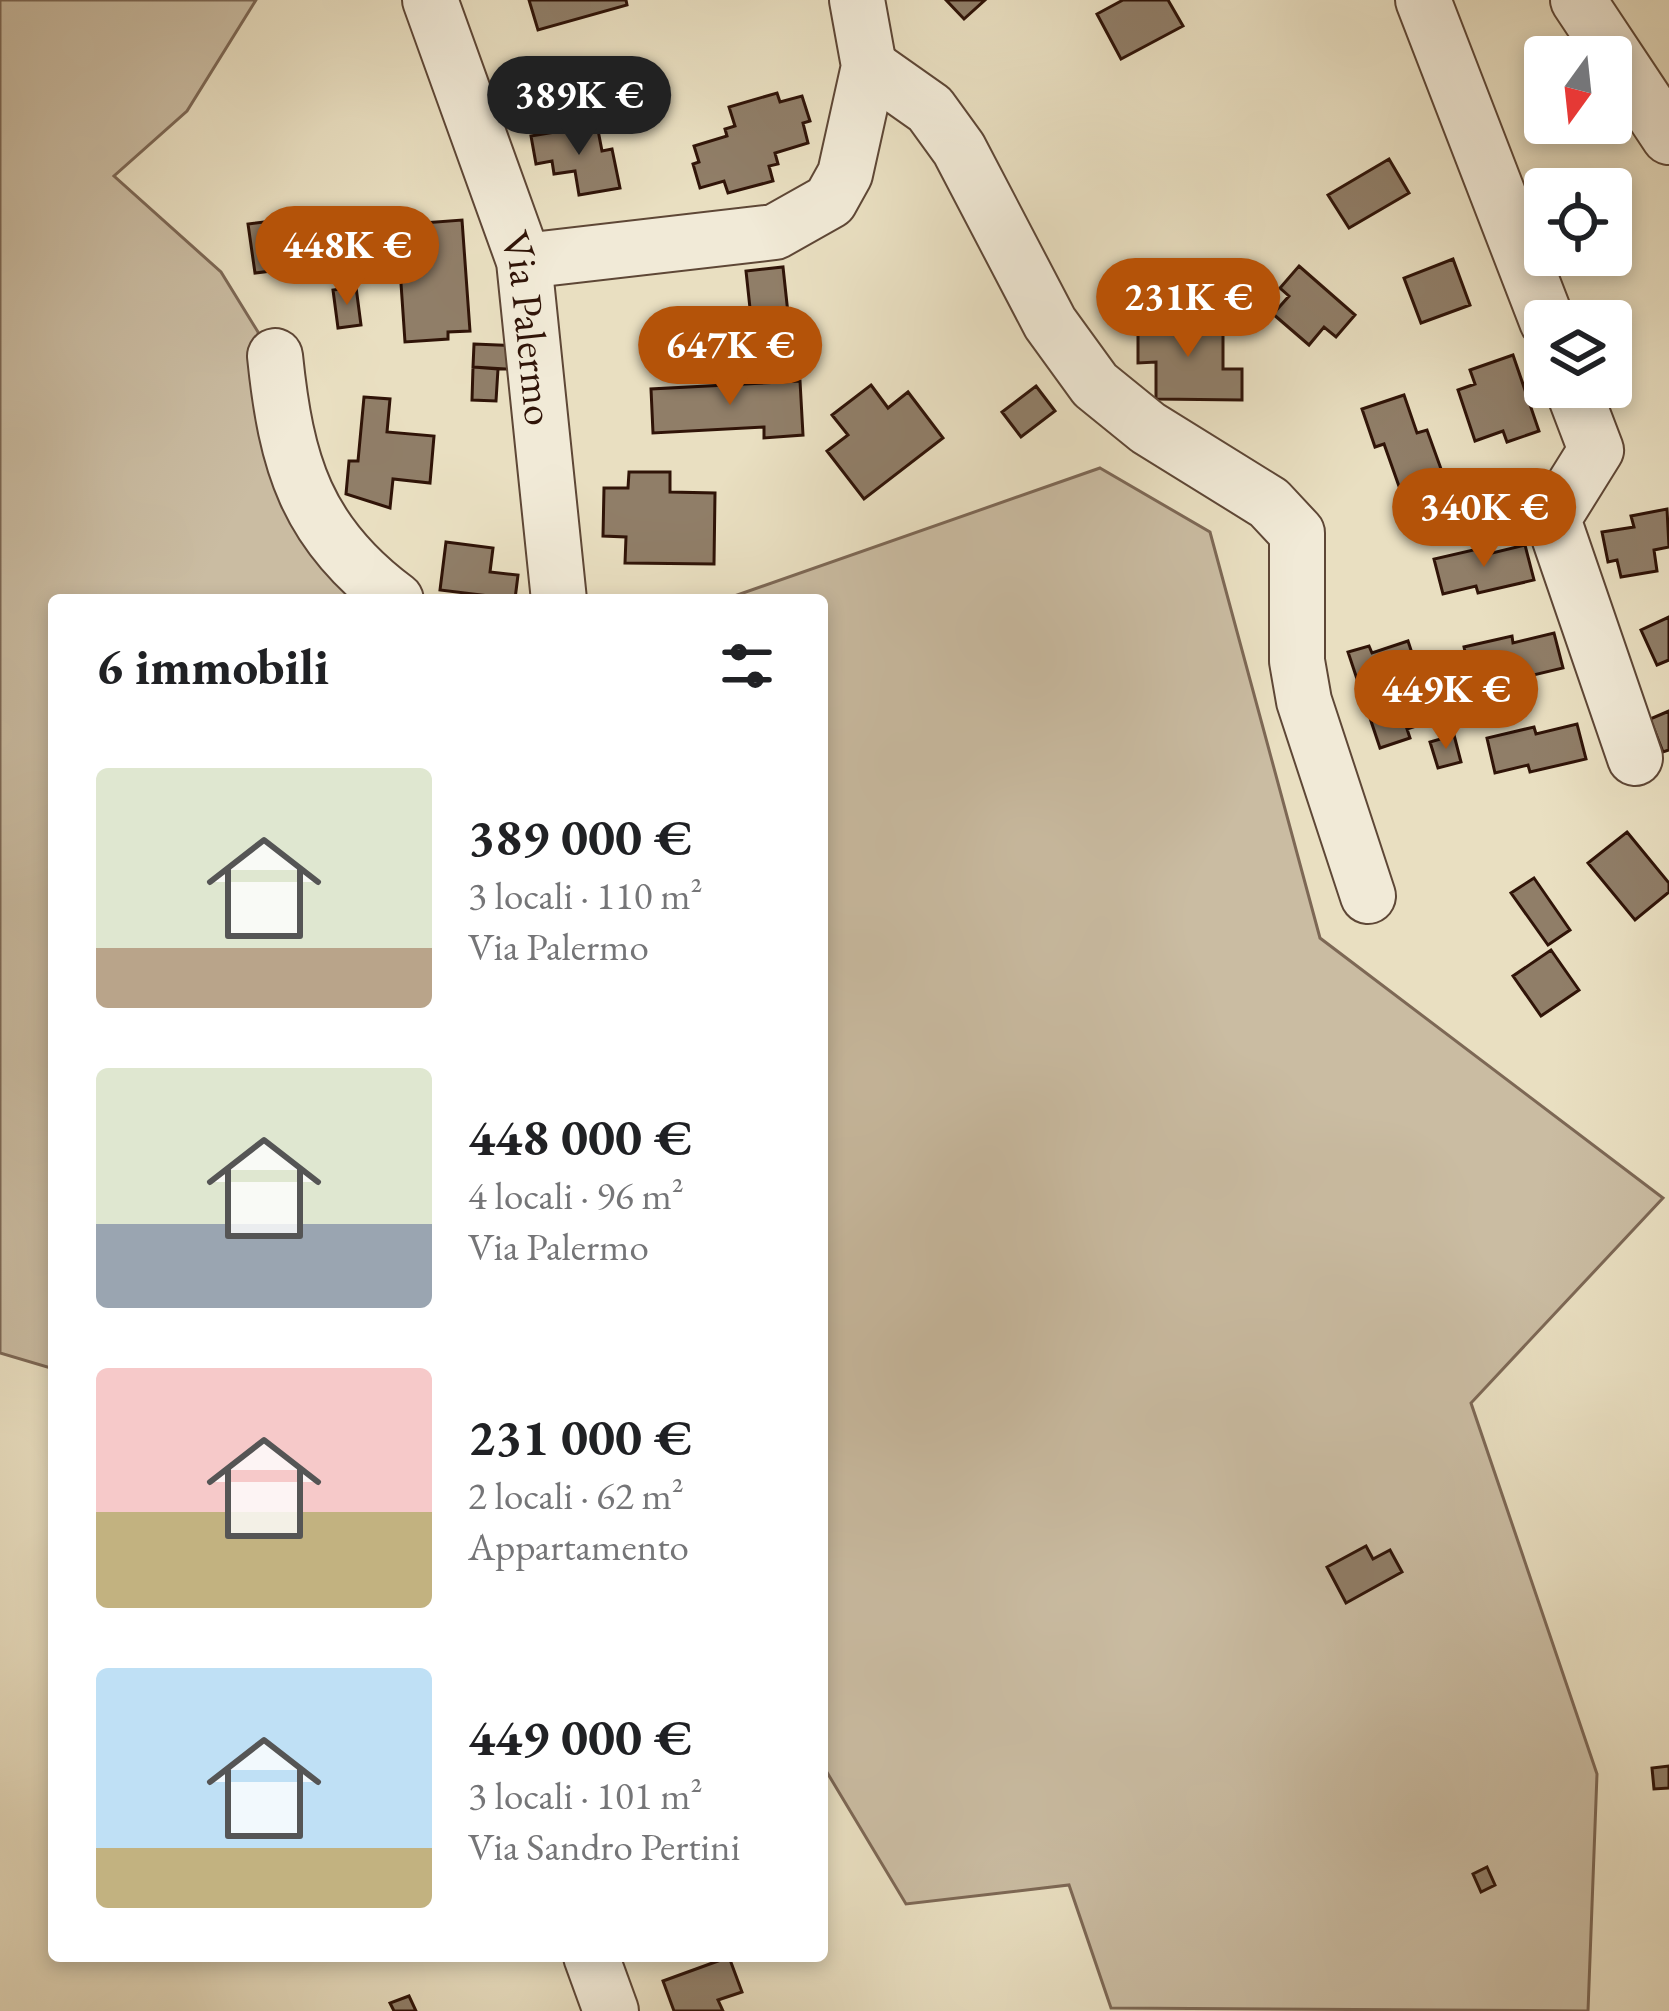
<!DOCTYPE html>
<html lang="it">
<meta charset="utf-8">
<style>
:root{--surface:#fff;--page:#f2f2f2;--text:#202124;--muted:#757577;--accent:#b45309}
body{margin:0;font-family:"EB Garamond",serif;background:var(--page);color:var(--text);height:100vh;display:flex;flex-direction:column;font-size:45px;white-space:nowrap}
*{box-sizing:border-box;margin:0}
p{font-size:39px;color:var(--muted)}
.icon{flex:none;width:66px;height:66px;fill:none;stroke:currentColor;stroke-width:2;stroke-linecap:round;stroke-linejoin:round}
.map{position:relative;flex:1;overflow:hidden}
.panel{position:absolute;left:48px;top:594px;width:780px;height:1368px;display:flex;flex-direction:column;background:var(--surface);border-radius:12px;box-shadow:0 6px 18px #0003}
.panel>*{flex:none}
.needle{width:78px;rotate:195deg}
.buttons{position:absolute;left:1524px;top:36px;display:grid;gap:24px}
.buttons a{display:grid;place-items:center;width:108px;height:108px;border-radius:12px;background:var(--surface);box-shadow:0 6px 18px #0003;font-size:60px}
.price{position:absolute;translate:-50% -102px;padding:0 27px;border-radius:42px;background:var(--accent);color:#fff;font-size:39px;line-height:78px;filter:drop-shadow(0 3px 6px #0008)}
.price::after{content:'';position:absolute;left:50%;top:72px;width:36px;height:27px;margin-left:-18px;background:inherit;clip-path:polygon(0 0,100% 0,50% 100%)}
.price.active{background:#222;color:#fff}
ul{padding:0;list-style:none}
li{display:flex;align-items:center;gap:36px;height:300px;padding:0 48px}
li span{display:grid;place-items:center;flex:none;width:336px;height:240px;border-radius:12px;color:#555}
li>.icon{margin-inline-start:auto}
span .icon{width:144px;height:144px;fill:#fffc;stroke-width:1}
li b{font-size:51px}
h2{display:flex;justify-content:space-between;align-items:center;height:144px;padding:0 48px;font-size:51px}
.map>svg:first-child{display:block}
.green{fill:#cabca2;stroke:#7d6855;stroke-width:3}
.building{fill:#907e68;stroke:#301408;stroke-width:3}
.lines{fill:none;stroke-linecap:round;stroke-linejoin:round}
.minor-casing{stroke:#5e4736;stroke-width:58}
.minor{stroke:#f1ead7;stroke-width:54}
.labels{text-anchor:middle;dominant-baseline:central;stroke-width:9;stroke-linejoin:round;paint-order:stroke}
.street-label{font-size:42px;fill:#301408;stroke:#f1ead7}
</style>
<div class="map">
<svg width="1669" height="2011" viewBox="0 0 1669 2011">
<rect width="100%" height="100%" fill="#e9dfc1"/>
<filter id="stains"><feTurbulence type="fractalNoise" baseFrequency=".00167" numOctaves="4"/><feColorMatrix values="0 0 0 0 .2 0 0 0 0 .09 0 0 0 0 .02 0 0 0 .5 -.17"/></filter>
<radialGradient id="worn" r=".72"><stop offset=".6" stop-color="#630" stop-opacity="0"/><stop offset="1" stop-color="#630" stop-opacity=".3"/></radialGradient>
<path class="green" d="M0 0H256L187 111 114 176 221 272 258 332 269 426 377 600H54V1369L0 1353Z
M1100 468 1210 532 1320 938 1663 1198 1471 1403 1597 1774 1588 2011 1111 2008 1069 1885 906 1904 822 1764V600H723Z"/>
<path class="building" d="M529 0H626L627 5 538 30Z
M946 0H985L964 19Z
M1123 0H1168L1183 26 1121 59 1097 14Z
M777 93 780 102 802 96 810 121 803 123 808 143 775 153 778 164 769 166 773 181 728 193 724 181 700 188 693 164 699 162 694 146 727 136 725 129 735 126 729 107Z
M597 125 602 151 612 149 620 188 579 195 575 171 554 174 552 161 536 164 531 136Z
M1389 159 1409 193 1349 228 1328 195Z
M329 214 336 263 255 273 248 224Z
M462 220 470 331 448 332V339L405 342 397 225Z
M1453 259 1470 305 1421 323 1404 278Z
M1299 266 1355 315 1336 337 1324 327 1309 345 1273 314 1289 296 1280 288Z
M783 267 790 332 753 336 746 271Z
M356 287 361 325 338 328 333 290Z
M1138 320H1223V369H1242V400L1156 399V362L1138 363Z
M474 344 519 346 521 370 473 367Z
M1513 355 1539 431 1507 442 1503 431 1475 441 1458 390 1475 384 1470 370Z
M473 367 498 369 496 401 472 400Z
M800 381 803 435 764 438V427L653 433 651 389Z
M871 385 888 408 908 392 943 438 864 499 827 451 848 435 832 415Z
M1036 386 1055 411 1021 437 1002 412Z
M1404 395 1417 433 1427 430 1449 491 1406 506 1384 444 1375 447 1362 409Z
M364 397 390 399 387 432 434 436 430 483 393 479 390 508 346 494 349 461H358Z
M629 472H670V492L715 493 714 564 625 563 626 537 603 536 604 488H628Z
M1667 509 1669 547 1654 550 1657 571 1621 577 1617 560 1608 562 1602 532 1634 527 1631 516Z
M446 542 493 548 490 572 518 575 515 599 440 590Z
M1525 545 1534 580 1478 593 1476 586 1443 594 1434 559 1482 548 1484 555Z
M1669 617V660L1657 665 1641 630Z
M1554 633 1563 668 1508 681 1506 674 1472 682 1464 647 1512 636 1513 643Z
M1408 641 1434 720 1407 729 1410 738 1380 748 1348 652 1369 646 1372 653Z
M1669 711V750L1663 752 1650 719Z
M1577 724 1586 759 1530 772 1528 765 1495 773 1487 738 1534 727 1536 734Z
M1454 735 1461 762 1438 768 1430 742Z
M1627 832 1669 883V892L1635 920 1588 863Z
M1534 878 1570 930 1548 945 1511 893Z
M1551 950 1579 990 1541 1016 1513 976Z
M1366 1546 1373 1559 1390 1550 1402 1572 1346 1603 1327 1567Z
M1669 1766V1788L1654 1789 1652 1768Z
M1487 1867 1495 1885 1481 1892 1473 1874Z
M729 1957 742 1992 718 2000 723 2011H674L663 1981Z
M409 1996 416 2011H394L390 2003Z"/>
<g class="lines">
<defs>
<g id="minor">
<path id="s1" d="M430 0 524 261 559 600"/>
<path d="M1423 0 1547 321"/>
<path d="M1578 0 1669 137"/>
<path d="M869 66 930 109 959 149 1050 323 1095 385 1148 428 1269 503 1297 533V661L1304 701 1368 896"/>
<path d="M524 261 775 232 830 201 845 174 869 66 857 0"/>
<path d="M275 356C286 463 306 533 396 600"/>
<path d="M1572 387 1596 450 1553 519 1635 758"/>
<path d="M591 1956 611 2011"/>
</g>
</defs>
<use href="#minor" class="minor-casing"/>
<use href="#minor" class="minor"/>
</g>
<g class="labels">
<g class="street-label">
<text stroke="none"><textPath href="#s1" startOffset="345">Via Palermo</textPath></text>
</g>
</g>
<rect width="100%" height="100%" filter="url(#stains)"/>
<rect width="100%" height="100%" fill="url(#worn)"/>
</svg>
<div class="buttons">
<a><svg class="needle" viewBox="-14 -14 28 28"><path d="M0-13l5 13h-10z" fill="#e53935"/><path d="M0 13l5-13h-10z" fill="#757577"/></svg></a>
<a><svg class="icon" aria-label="locate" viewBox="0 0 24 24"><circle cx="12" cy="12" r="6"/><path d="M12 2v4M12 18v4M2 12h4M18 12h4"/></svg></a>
<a><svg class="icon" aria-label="layers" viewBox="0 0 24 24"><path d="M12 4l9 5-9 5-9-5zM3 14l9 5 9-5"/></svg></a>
</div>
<b class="price active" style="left:579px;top:158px">389K €</b>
<b class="price" style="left:347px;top:308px">448K €</b>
<b class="price" style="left:1188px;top:360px">231K €</b>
<b class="price" style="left:730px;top:408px">647K €</b>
<b class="price" style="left:1484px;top:570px">340K €</b>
<b class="price" style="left:1446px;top:752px">449K €</b>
<section class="panel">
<h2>6 immobili<svg class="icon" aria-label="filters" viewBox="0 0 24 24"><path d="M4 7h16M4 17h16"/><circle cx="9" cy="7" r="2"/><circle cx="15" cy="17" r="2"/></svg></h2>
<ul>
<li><span style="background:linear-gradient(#dfe7d0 75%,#b9a48a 0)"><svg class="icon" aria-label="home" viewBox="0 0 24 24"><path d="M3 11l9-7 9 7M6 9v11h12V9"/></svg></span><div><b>389 000 €</b><p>3 locali · 110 m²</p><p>Via Palermo</p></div></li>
<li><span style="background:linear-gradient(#dfe7d0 65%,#9aa5b1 0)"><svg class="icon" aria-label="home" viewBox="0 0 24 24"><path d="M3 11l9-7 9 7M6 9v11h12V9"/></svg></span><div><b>448 000 €</b><p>4 locali · 96 m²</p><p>Via Palermo</p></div></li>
<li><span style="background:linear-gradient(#f6c9c9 60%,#c2b280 0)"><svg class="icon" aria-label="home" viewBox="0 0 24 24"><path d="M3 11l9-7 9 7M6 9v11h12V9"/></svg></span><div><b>231 000 €</b><p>2 locali · 62 m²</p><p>Appartamento</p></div></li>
<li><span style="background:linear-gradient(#bfe0f5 75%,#c2b280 0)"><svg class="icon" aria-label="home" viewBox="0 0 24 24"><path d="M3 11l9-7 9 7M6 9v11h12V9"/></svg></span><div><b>449 000 €</b><p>3 locali · 101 m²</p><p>Via Sandro Pertini</p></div></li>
</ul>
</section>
</div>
